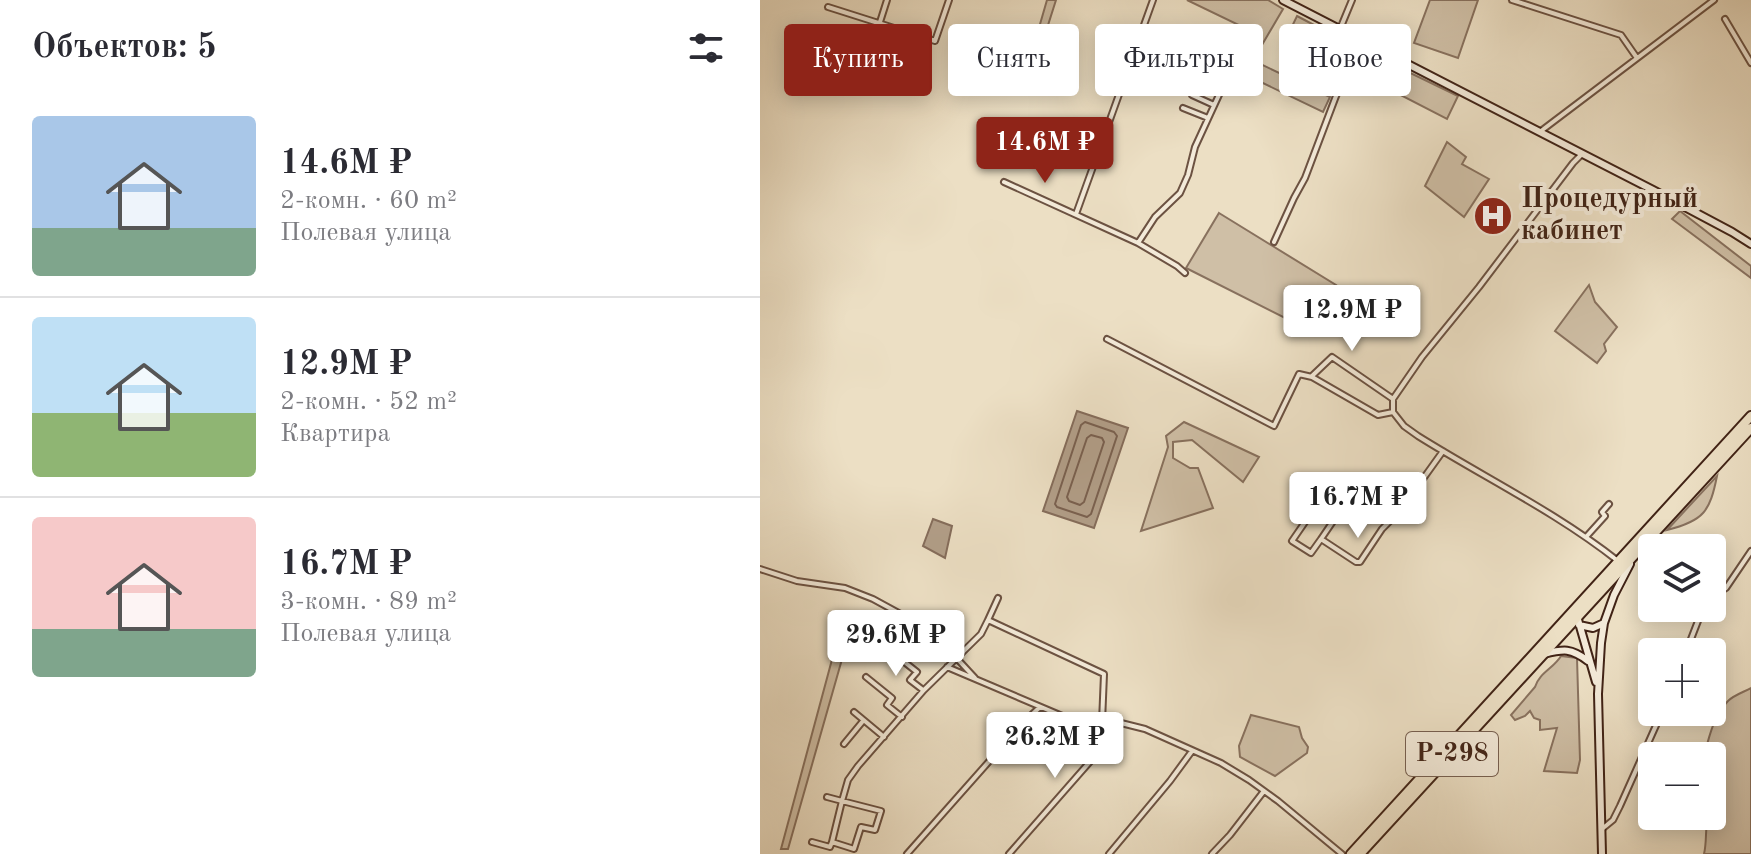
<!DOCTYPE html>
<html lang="ru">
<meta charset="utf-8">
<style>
:root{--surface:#fff;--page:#f2f2f3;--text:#2b2b33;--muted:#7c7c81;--line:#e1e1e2;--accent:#8f2418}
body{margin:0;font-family:"Old Standard TT",serif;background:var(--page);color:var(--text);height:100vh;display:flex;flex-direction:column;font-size:30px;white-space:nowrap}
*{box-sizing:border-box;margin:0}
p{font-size:26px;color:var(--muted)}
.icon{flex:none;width:44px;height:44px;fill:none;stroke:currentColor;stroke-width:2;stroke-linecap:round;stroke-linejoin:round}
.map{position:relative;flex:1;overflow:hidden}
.side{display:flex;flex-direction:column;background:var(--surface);width:760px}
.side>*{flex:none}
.guide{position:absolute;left:24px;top:24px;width:760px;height:72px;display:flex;gap:16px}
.buttons{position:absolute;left:878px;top:534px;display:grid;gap:16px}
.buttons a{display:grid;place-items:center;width:88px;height:88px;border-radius:8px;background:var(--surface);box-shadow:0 4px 20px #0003;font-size:40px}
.price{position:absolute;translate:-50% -68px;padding:0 18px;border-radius:8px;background:#fff;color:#222;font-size:26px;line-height:52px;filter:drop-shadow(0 2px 4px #0008)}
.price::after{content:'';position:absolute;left:50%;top:48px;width:24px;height:18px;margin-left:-12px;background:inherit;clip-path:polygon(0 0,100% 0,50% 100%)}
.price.active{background:var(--accent);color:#fff}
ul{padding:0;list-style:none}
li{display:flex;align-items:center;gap:24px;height:200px;padding:0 32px}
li+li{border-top:2px solid var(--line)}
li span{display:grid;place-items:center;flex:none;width:224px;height:160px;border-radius:8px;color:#555}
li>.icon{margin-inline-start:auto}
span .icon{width:96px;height:96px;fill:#fffc;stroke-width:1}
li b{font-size:34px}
h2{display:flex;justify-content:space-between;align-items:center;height:96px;padding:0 32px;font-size:34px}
.tag{padding:0 28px;border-radius:8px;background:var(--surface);box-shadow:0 4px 20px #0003;font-size:28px;line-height:72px}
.tag.active{background:var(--accent);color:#fff}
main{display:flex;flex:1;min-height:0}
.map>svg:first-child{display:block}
.green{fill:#cfbfa6;stroke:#88715e;stroke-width:2}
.water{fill:#b29f89;stroke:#856d5b;stroke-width:2}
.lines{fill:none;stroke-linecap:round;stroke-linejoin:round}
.shore{stroke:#7a6150;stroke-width:2}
.street-tunnel{stroke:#cab9a1;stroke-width:4;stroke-dasharray:4 2;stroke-linecap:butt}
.street-casing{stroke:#6c5242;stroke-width:8}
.secondary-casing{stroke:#412316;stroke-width:10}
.highway-casing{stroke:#412316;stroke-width:12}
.street{stroke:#f3ead9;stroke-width:4}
.secondary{stroke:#f3ead9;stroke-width:6}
.highway{stroke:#ecdfc4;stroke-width:8}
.labels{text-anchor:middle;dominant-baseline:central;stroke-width:8;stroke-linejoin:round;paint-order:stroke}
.shield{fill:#f3ead9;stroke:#765f50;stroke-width:2}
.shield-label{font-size:26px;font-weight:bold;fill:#412316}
.poi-label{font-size:28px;font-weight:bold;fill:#412316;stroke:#f3ead9;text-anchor:start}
</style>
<main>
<section class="side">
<h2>Объектов: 5<svg class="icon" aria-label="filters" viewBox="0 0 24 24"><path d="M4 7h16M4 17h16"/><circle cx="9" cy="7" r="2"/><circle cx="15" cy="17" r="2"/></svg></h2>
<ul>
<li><span style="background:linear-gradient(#a9c7e8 70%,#7fa58c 0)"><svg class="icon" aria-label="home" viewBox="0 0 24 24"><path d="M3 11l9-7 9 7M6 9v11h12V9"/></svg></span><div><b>14.6M ₽</b><p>2-комн. · 60 m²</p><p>Полевая улица</p></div></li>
<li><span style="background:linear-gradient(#bfe0f5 60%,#8fb573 0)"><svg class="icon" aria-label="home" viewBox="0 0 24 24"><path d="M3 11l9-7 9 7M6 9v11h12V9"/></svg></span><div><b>12.9M ₽</b><p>2-комн. · 52 m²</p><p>Квартира</p></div></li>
<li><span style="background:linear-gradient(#f6c9c9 70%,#7fa58c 0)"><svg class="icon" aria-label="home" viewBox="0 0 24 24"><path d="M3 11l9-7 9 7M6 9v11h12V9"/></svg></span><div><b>16.7M ₽</b><p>3-комн. · 89 m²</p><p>Полевая улица</p></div></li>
</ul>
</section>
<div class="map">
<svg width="991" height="854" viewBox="0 0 991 854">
<rect width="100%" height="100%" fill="#ecdfc4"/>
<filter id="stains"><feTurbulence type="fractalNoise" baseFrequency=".0025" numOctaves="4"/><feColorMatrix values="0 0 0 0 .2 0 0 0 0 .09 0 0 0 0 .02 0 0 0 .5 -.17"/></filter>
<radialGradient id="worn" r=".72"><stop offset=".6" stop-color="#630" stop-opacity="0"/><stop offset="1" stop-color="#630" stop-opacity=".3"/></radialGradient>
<path class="green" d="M287 0H296L269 85 263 83Z
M427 0H508L523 9 499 50 479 41 483 27Z
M670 0H718L698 58 654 43Z
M537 16 592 45 579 73 523 45Z
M607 52 698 96 687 119 596 72Z
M492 60 570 97 563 112 484 74Z
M687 142 706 157 702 164 729 179 704 217 665 186Z
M920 211 991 266V278L912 219Z
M459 213 576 285 545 328 426 268Z
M829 285 835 302 857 327 844 344 846 351 837 363 795 331Z
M424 422 499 457 483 482 432 440 413 442V458L430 468H438L453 508 381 531 408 447 406 436Z
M957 476C950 511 944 521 907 530Z
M84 615 94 617 28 849H21Z
M801 656 817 658 820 760 817 773 784 771 797 728 780 730V720L774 718 770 711 765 716 755 720 751 715 775 687C779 673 794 668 801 656Z
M991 688V854H944C947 842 945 828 948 816H952V756H944C949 737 954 715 968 701 974 695 984 692 991 688Z
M491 715 539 727 542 738 548 747 547 753 515 776 480 757 479 746Z"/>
<path class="water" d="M317 411 368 428 334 528 283 511Z
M173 519 192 526 185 558 163 546Z"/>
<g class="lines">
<path class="shore" d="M325 422 354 432 357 436 331 514 327 517 297 507 295 504 321 425Z
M331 435 342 438 344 442 324 502 320 505 309 501 307 497 327 438Z"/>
<path class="street-tunnel" d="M567 505 576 511"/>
<defs>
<path id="street" d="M752 0 861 35 877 58
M68 7 175 41 189 0
M965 19 991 63
M120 22 127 0
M580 29 592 0
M383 30 402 39 424 42
M454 105 432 95 442 74 414 60 424 42 432 44 474 65
M423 108 448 118
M781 131 954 0
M821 155 813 163 719 287 662 357 633 399V412L644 426 658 436C725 478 796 512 858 561
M244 182 378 243 417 266 425 273
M316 214 393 0
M514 242 534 198 545 178 576 96 603 41
M378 243 395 217 420 193 428 175 435 147 470 71 483 51
M347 339 514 426 539 374 552 377 618 415 633 412
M552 376 572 357 633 399
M544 479 565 493 532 541 551 553 561 539 596 562H600L622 529 640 511 683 451
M826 537 845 516 842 512 849 504
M561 539 595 489
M0 569 37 581 85 588 113 599 157 623 190 651 215 678
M952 597 966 588 991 551
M228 620 238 598
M128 625 135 611
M123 645 157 672 150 680 163 690
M926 652 943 608
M187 667 307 718 361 723 385 729 461 763 489 780 518 801 582 854
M106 677 132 698 127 705 142 717
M94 712 124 737
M84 744 103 721
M67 797 82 801 88 780 98 766 164 690 221 634 228 620 344 674 342 722
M842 829 853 820 860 806 902 712
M52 842 70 847 72 842 94 849 101 827 115 830 121 811 82 801 72 842
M147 854 264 722 280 707
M249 854 342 748 361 723
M349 854 410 781 432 751
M452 854 470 835 504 791"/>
<path id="secondary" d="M523 0 893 190 972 232 991 244
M817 616 836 682
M819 625 833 628 844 623
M784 654C804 649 811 648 828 661
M842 854 838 694 841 643 844 623 854 595 870 564"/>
<path id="highway" d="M591 854 991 416
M600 854 991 428"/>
</defs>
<use href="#street" class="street-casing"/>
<use href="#secondary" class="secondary-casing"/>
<use href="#highway" class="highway-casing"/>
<use href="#street" class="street"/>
<use href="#secondary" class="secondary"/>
<use href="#highway" class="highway"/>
</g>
<defs>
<symbol id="hospital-disc" viewBox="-11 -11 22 22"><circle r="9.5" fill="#8f2418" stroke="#f3ead9"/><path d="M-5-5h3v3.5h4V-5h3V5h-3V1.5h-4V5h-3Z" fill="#fff"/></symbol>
</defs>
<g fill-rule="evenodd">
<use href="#hospital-disc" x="711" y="194" width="44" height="44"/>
</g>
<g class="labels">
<rect class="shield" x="646" y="732" width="92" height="44" rx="6"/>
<g class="shield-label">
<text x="692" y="754">Р-298</text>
</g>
<g class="poi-label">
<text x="761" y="200">Процедурный<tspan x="761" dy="32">кабинет</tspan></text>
</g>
</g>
<rect width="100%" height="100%" filter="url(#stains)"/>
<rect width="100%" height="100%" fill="url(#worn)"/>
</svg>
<div class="buttons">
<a><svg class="icon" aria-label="layers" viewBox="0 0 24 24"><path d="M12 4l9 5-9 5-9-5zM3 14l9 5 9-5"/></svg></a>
<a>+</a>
<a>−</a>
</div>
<b class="price active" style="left:285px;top:185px">14.6M ₽</b>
<b class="price" style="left:592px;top:353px">12.9M ₽</b>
<b class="price" style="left:598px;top:540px">16.7M ₽</b>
<b class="price" style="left:136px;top:678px">29.6M ₽</b>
<b class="price" style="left:295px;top:780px">26.2M ₽</b>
<div class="guide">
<a class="tag active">Купить</a>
<a class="tag">Снять</a>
<a class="tag">Фильтры</a>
<a class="tag">Новое</a>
</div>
</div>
</main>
